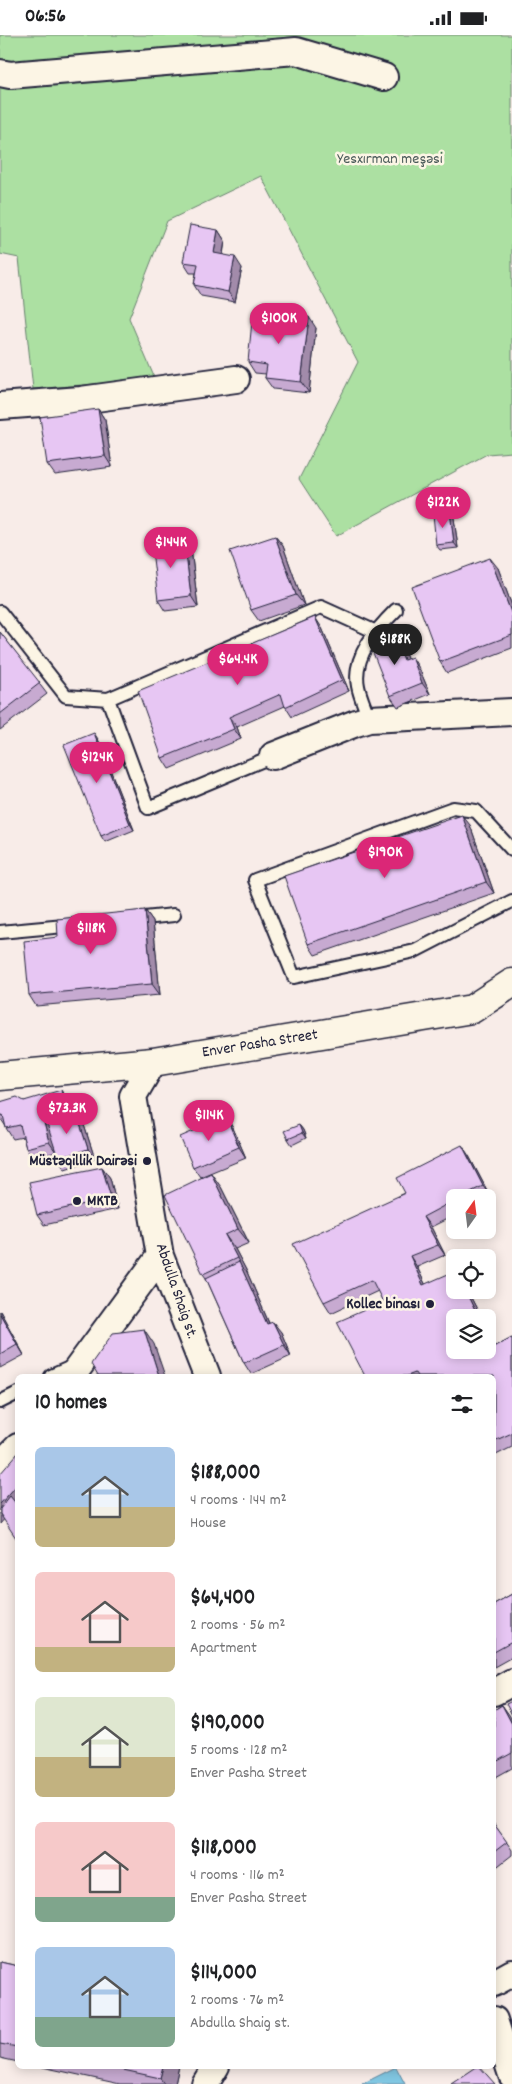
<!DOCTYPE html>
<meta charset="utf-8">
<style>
:root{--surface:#fff;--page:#f2f2f2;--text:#202124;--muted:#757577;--accent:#db2777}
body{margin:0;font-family:Dekko,sans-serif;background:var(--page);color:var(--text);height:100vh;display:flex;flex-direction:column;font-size:19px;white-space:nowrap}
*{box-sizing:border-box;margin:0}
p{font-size:16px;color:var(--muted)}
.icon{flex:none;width:28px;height:28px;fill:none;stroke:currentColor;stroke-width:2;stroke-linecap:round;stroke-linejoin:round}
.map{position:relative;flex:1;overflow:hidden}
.side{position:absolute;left:15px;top:1339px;width:481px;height:695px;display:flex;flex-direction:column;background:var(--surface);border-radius:8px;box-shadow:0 2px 12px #0003}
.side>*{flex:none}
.needle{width:32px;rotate:14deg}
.buttons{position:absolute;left:446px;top:1154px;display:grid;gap:10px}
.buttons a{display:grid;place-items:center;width:50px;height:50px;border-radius:8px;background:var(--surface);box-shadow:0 2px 12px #0003;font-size:25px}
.price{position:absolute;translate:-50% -42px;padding:0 11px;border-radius:18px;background:var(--accent);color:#fff;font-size:16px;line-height:32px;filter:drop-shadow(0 1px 2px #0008)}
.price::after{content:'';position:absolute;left:50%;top:30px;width:15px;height:11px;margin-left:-8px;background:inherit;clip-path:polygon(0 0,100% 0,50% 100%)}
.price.on{background:#222;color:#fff}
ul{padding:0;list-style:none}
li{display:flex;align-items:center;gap:15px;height:125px;padding:0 20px}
li span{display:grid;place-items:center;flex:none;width:140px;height:100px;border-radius:8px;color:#555}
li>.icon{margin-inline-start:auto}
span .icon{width:60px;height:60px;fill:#fffc;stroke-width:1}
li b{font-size:21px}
h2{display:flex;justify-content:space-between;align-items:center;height:60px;padding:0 20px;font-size:21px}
.status{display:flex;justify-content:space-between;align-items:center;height:35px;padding:0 25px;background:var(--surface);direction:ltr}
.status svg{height:14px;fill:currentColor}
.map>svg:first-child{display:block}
.green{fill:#ace0a2;stroke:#67816e}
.water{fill:#82c8e3;stroke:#5c86a0}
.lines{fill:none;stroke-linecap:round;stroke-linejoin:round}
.lane-casing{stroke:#22223b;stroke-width:16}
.street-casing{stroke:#22223b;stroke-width:30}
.secondary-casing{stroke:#22223b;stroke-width:31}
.lane{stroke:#fcf5e5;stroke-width:12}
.street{stroke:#fcf5e5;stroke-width:26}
.secondary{stroke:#fcf5e5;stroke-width:28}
.wall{fill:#c7aad1;stroke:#22223b}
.shaded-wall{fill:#a28baa;stroke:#22223b}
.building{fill:#e7c6f3;stroke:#22223b}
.poi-dot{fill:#22223b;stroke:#fcf5e5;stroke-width:2}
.labels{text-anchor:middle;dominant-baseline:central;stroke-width:5;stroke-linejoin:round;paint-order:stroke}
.park-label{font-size:16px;fill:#4b5b5a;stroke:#fcf5e5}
.street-label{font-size:16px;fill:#22223b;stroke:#fcf5e5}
.poi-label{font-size:16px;font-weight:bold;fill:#22223b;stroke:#fcf5e5;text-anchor:end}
</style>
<div class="status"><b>06:56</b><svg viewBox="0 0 49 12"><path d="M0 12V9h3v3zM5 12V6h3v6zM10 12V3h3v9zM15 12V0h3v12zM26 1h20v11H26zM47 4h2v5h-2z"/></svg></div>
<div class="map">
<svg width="512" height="2049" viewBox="0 0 512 2049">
<rect width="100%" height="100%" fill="#f8ece8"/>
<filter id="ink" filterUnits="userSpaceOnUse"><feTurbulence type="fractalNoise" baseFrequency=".02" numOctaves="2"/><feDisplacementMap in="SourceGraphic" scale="10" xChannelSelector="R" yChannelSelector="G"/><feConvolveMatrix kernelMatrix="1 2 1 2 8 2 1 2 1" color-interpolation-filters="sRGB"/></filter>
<g filter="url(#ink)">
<path class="green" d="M0 0H512V417L487 419 336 501 299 444 358 327 261 141 167 186 129 283 155 344 33 354 19 223 0 219Z"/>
<path class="water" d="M396 2032 405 2049H362Z"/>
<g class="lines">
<defs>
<path id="lane" d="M0 577 66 661 108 664 148 773 273 721
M108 664 321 572 374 596
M369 684C366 674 360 662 358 651 352 621 377 594 396 575
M512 815 476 776 453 773 255 845 294 942 415 916 512 866
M134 884 174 880
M0 897 75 890
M51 1341 76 1330
M0 1367 18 1358"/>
<path id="street" d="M0 38 10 40 296 16 384 42
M0 371 81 365 236 344
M273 721 356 688 369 684 512 677
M153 1027 133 1061 160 1221 207 1341
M72 1341 160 1221
M0 1430 18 1412
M494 1657 512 1647
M494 1948 512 1938
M494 1985 512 2040
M205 2049 216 2031"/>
<path id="secondary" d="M0 1041 153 1027 472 974 512 948"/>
</defs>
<use href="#lane" class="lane-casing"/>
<use href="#street" class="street-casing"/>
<use href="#secondary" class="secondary-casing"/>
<use href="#lane" class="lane"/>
<use href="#street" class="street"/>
<use href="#secondary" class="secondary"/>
</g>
<path class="wall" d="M218 195 225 206 223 220 242 233 235 267 201 261 194 250 196 238H190L183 227Z
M316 293 309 358 273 354 265 343 266 339 255 338 248 327Z
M98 374 105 385 112 432 55 440 47 429Z
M454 483 458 513 440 515 436 510Z
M275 501 283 511 304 570 259 586 251 575Z
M184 503 191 514 198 572 165 576 158 565Z
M498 533 512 571V613L447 638 440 627Z
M322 593 349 656 292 682 285 671 237 692 241 704 169 734 162 723Z
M0 597 47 659 0 695Z
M402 611 407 624 419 633 430 659 398 672 390 661Z
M98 704 134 795 105 807 101 801Z
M470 790 494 858 315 920 308 909Z
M145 875 153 886 160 960 36 971 29 960 58 902Z
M24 1066H68L71 1078 83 1087 95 1124 65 1134 58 1123 56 1117 33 1124 26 1113 23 1102 13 1104 6 1093 5 1090 0 1083V1067Z
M226 1082 233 1093 246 1123 200 1142 193 1132Z
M299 1090 303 1095 306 1103 292 1110 288 1104Z
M469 1121 490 1161 488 1163 455 1162V1180L431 1192 445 1220 417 1232 425 1249 467 1255 481 1282H455L488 1315V1297L495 1311 512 1302V1412L494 1421V1341H365L383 1267 378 1256 331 1278 324 1267 405 1158Z
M102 1132 110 1143 118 1174 44 1190 37 1180Z
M221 1152 249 1208 235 1214 247 1237 269 1288 281 1297 291 1321 251 1339 244 1328 206 1243 203 1239Z
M0 1276 24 1320 0 1333Z
M512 1559V1622L494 1632V1569Z
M502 1670 512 1686V1733L494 1743V1675Z
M494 1789 512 1815V1820L494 1834Z
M0 1927 18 1931V2027L0 2023Z
M38 2031H179L175 2049H120Z"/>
<path class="shaded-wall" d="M218 195 225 206 221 229 214 218Z
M235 222 242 233 235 267 228 257Z
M309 282 316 293 309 358 301 347Z
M98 374 105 385 112 432 105 421Z
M450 477 454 483 458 513 454 508Z
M275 501 283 511 304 570 296 560Z
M184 503 191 514 198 572 191 561Z
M490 523 498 533 512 571V580Z
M315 582 322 593 349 656 342 645Z
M394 600 402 611 412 636 404 625Z
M412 622 419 633 430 659 422 648Z
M229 682 237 692 241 704 234 694Z
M94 698 98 704 134 795 130 789Z
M462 780 470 790 494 858 486 847Z
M145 875 153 886 160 960 152 949Z
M61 1055 68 1066 73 1086 66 1075Z
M76 1077 83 1087 95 1124 88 1114Z
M226 1082 233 1093 246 1123 239 1112Z
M43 1084 50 1094 56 1117 49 1107Z
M299 1090 303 1095 306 1103 302 1098Z
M462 1110 469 1121 490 1161 483 1151Z
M102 1132 110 1143 118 1174 111 1163Z
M211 1138 221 1152 249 1208 238 1194Z
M423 1182 431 1192 445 1220 438 1210Z
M225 1200 235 1214 247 1237 274 1300 267 1289 239 1227Z
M410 1221 417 1232 431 1261 423 1250Z
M465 1255H467L481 1282H478Z
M0 1276 24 1320 17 1309 0 1279Z
M273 1287 281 1297 291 1321 284 1310Z
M144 1294 154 1309 165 1341H159Z
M488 1297 500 1323 493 1312 488 1301Z
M18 1449V1468L0 1489V1469Z
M502 1670 510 1681 512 1686V1689Z
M163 2031H179L175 2049H164L160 2043Z"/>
<path class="building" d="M190 190 218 195 214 218 235 222 228 257 194 250 198 229 183 227Z
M253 276 309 282 301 347 265 343 267 330 248 327Z
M98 374 105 421 47 429 40 382Z
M450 477 454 508 436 510 433 479Z
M275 501 296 560 251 575 230 516Z
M184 503 191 561 158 565 151 507Z
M490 523 512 580V600L440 627 412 552Z
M315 582 342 645 285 672 281 659 229 682 234 694 162 723 138 656Z
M0 597 40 648 0 679Z
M394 600 404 625 412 622 422 648 390 661 370 610Z
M94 698 130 789 101 801 64 710Z
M462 780 486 847 308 909 284 841Z
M145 875 152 949 29 960 24 906 58 902 57 884Z
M61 1055 66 1075 43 1084 49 1107 26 1113 20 1090 6 1093 3 1080 0 1081V1067L17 1062 24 1066Z
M76 1077 88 1114 58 1123 46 1086Z
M226 1082 239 1112 193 1132 180 1102Z
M299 1090 302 1098 288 1104 284 1096Z
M462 1110 483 1151 460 1162H455V1165L423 1182 438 1210 410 1221 423 1250 455 1236V1255H465L478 1282H455V1315H488V1301L493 1312 512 1302V1398L494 1406V1341H417L415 1338 407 1341H365L337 1287 383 1267 372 1245 324 1267 293 1209 405 1158 397 1143Z
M102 1132 111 1163 37 1180 29 1147Z
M211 1138 238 1194 225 1200 237 1223 203 1239 165 1160Z
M239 1227 267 1289 273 1287 284 1310 244 1328 206 1243Z
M0 1279 17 1309 0 1319Z
M144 1294 159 1341H98L91 1329 113 1298Z
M18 1418V1449L0 1469V1439Z
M10 1461 18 1471V1506L0 1479V1474Z
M512 1559V1607L494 1617V1569Z
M512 1666V1680L506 1669Z
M502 1670 512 1689V1718L494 1728V1675Z
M494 1789 507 1807 494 1817Z
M0 1927 18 1931V2012L0 2009Z
M105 2031H163L160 2043Z
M478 2031H479L495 2049H451Z"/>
</g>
<g class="poi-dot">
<circle cx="147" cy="1126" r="5"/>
<circle cx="77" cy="1166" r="5"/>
<circle cx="430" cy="1269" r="5"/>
</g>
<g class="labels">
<g class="park-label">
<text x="390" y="124">Yesxırman meşəsi</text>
</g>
<g class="street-label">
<text transform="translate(260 1009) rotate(-9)">Enver Pasha Street</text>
<text transform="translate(176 1256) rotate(71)">Abdulla Shaig st.</text>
</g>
<g class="poi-label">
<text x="137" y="1126">Müstəqillik Dairəsi</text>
<text x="87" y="1166" text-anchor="start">MKTB</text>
<text x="420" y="1269">Kollec binası</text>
</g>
</g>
</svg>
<div class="buttons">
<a><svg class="needle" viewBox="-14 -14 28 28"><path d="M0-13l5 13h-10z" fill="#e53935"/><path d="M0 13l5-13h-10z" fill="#757577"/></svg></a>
<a><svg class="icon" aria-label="locate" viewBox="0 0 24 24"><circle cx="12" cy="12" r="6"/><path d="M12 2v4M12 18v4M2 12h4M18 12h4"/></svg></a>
<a><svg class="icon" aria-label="layers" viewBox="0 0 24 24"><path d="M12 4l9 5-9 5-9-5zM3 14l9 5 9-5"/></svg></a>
</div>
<b class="price" style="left:279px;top:310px">$100K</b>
<b class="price" style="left:443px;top:494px">$122K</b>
<b class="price" style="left:171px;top:534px">$144K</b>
<b class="price on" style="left:395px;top:631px">$188K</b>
<b class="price" style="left:238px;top:651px">$64.4K</b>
<b class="price" style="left:97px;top:749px">$124K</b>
<b class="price" style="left:385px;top:844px">$190K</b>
<b class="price" style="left:91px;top:920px">$118K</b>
<b class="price" style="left:67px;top:1100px">$73.3K</b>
<b class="price" style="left:209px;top:1107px">$114K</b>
<section class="side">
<h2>10 homes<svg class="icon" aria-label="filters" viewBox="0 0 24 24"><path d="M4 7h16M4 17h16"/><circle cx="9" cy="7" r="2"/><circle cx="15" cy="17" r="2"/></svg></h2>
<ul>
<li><span style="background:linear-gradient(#a9c7e8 60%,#c2b280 0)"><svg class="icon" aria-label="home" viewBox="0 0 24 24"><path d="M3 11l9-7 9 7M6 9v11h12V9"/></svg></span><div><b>$188,000</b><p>4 rooms · 144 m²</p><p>House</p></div></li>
<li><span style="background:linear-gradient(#f6c9c9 75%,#c2b280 0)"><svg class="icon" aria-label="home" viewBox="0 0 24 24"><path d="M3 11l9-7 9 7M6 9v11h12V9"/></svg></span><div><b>$64,400</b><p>2 rooms · 56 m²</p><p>Apartment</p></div></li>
<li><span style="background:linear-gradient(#dfe7d0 60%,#c2b280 0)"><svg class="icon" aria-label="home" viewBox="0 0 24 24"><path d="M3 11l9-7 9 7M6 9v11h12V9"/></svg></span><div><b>$190,000</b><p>5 rooms · 128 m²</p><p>Enver Pasha Street</p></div></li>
<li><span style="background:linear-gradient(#f6c9c9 75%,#7fa58c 0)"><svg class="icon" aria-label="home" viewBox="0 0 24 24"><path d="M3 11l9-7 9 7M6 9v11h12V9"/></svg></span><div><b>$118,000</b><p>4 rooms · 116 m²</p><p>Enver Pasha Street</p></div></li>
<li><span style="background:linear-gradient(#a9c7e8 70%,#7fa58c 0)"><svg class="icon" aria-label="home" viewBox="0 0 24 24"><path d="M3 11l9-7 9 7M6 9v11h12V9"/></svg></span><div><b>$114,000</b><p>2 rooms · 76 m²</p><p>Abdulla Shaig st.</p></div></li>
</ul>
</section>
</div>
